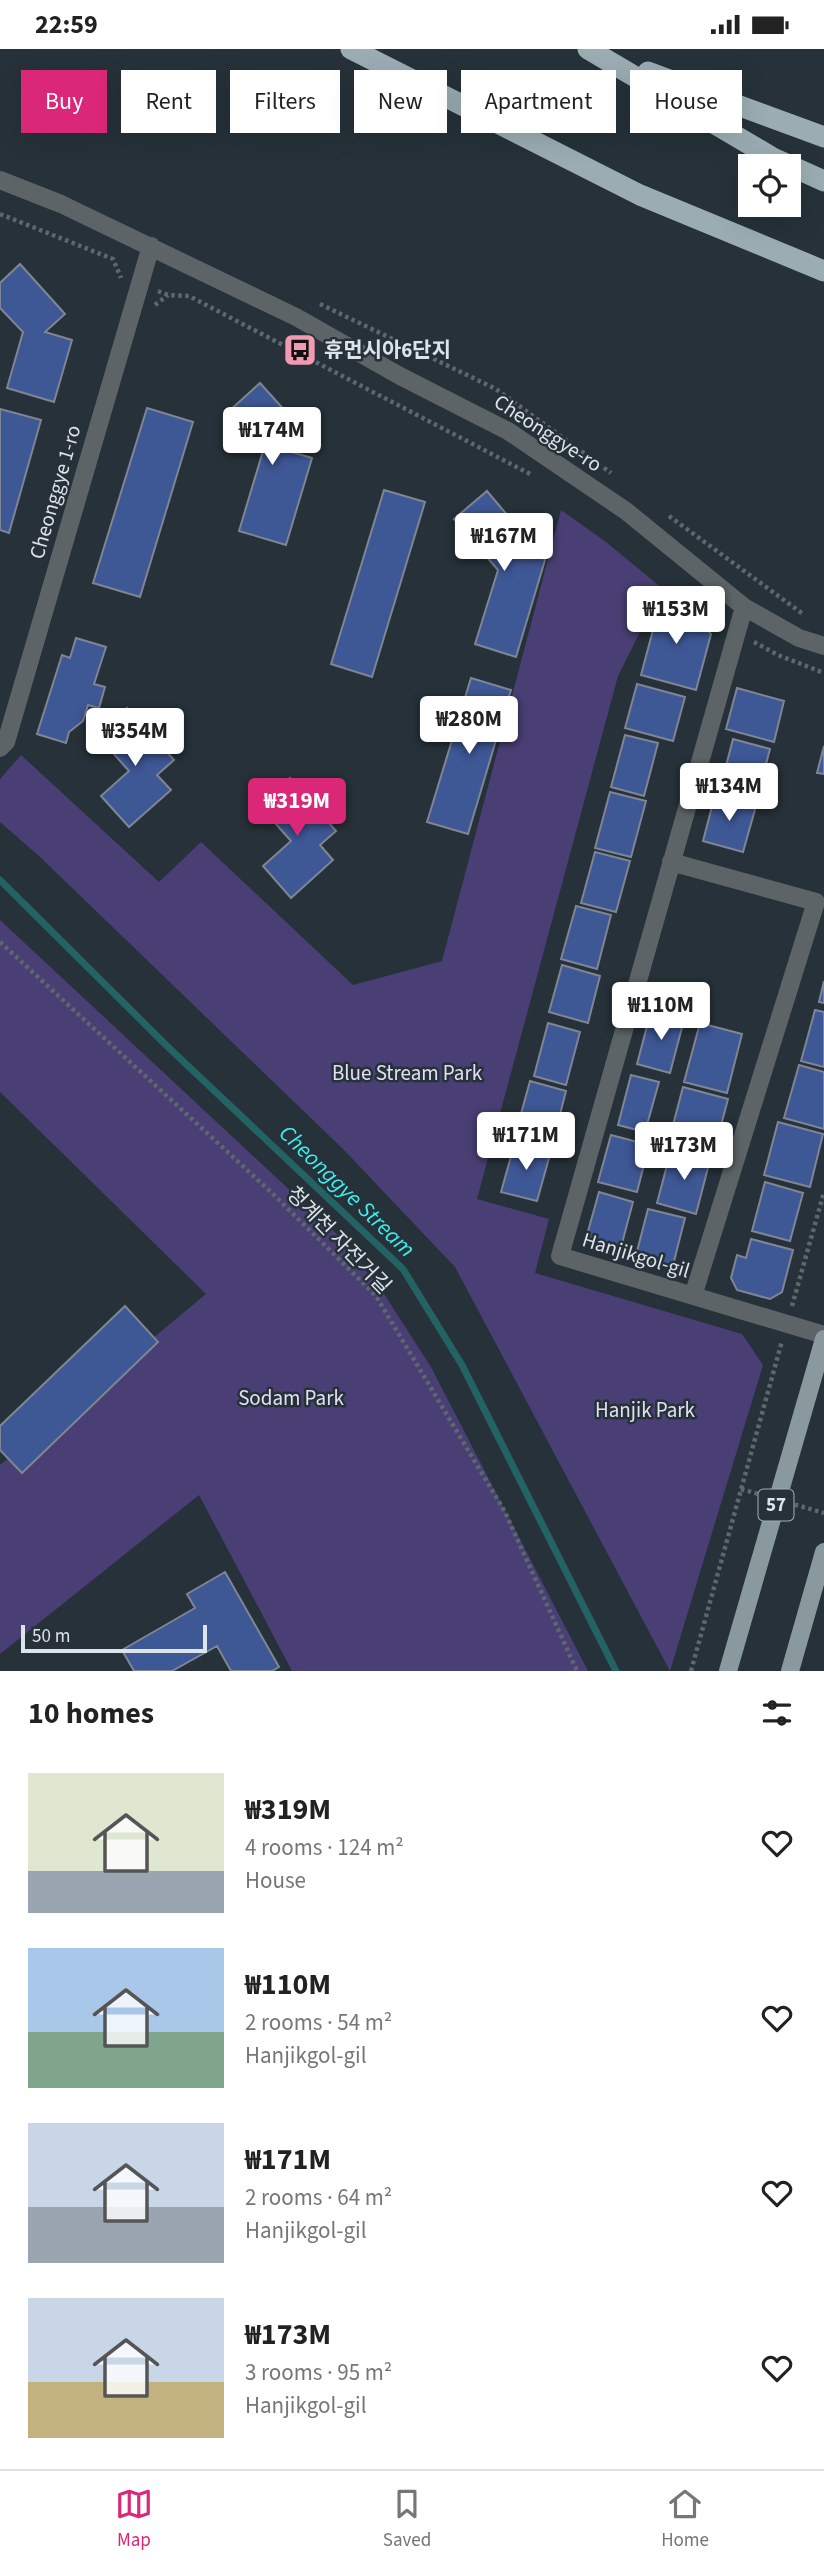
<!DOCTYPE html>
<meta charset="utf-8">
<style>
:root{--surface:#fff;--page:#f6f6f6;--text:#222;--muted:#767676;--line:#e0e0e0;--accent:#db2777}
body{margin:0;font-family:"Source Sans 3","Noto Sans KR",sans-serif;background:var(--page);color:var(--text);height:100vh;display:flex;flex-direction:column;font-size:26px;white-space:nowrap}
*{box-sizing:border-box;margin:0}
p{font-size:23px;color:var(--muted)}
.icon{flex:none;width:38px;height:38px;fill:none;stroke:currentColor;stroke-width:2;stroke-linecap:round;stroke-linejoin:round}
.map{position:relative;height:1622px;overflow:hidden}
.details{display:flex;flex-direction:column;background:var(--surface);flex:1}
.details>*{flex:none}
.guide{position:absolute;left:21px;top:21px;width:782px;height:63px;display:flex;gap:14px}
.controls{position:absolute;left:738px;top:105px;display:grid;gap:14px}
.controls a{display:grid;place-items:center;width:63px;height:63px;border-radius:0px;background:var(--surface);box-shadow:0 7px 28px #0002;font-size:35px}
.scale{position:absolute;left:21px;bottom:18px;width:186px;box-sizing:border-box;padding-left:7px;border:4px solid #dce3e9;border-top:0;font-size:19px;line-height:24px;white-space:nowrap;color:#dce3e9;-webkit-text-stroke:5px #263139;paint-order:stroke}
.price{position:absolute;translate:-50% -60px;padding:0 16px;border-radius:7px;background:#fff;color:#222;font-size:23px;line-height:46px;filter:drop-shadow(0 2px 4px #0008)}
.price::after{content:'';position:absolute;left:50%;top:42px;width:21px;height:16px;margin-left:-10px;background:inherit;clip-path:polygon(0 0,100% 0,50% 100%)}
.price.on{background:var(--accent);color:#fff}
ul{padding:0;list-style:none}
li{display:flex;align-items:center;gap:21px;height:175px;padding:0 28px}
li span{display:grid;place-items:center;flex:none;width:196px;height:140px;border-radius:0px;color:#555}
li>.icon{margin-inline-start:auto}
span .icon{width:84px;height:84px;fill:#fffc;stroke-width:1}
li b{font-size:30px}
h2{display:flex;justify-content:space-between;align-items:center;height:84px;padding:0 28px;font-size:30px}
.pill{padding:0 24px;border-radius:0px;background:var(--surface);box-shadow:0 7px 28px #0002;font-size:24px;line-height:63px}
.pill.on{background:var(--accent);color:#fff}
.status{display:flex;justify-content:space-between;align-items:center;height:49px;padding:0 35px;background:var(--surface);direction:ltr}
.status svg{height:19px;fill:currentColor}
.tab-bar{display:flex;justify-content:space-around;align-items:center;height:98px;border-top:2px solid var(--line);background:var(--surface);font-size:19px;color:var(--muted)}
.tab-bar a{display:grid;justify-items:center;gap:4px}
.tab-bar .on{color:var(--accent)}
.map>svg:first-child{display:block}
.green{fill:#493f74}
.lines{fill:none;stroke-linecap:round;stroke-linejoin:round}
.stream{stroke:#246363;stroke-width:7}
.building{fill:#3e5795;stroke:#7f8593;stroke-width:2}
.path{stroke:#5d676e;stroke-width:4.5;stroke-dasharray:3.5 3.5;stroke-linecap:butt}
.minor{stroke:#5d6467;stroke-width:18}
.major{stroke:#8a999d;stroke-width:18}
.highway{stroke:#9badb3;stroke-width:21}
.path-bridge{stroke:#5d676e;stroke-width:4.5;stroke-dasharray:3.5 3.5;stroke-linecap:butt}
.labels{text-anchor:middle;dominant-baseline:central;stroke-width:5;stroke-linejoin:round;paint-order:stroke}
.shield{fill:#263139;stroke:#a5aeb4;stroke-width:2}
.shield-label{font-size:19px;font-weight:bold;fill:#dce3e9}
.poi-label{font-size:21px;font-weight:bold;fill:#dce3e9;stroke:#263139;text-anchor:start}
.street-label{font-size:21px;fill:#dce3e9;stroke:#263139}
.park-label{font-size:21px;fill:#e2e0f4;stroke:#263139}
.water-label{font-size:23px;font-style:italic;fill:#3eeeec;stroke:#263139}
</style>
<div class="status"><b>22:59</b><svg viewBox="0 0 49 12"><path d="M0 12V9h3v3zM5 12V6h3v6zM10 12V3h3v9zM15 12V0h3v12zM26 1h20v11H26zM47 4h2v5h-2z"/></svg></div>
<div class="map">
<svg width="824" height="1622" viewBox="0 0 824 1622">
<rect width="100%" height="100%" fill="#263139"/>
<path class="green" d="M561 461 606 493 662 539 618 627 477 1150 549 1170 535 1224 742 1285 763 1316 670 1622 455 1218 345 1102 39 807 0 773V730L21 706 159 833 201 793 353 936 442 912Z
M0 871 340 1188 384 1245 431 1318 588 1622H292L199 1446 0 1605V1416L206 1245 0 1043Z"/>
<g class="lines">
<path class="stream" d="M0 831 169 999 403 1220 462 1316 616 1622"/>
</g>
<path class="building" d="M20 215 65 265 45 283 72 291 54 353 7 339 23 283 0 259V234Z
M260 334 305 384 285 401 312 409 286 496 239 482 263 402 228 363Z
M147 359 193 373 140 548 93 534Z
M0 360 41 371 9 484 0 481Z
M384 441 425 453 372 628 331 615Z
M487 442 545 511 516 608 475 595 498 521 454 470Z
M664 540 711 585 696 641 641 626Z
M76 589 106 598 94 635 105 638 99 659 88 656 83 672 69 683 66 694 37 685 62 606 70 609Z
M471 629 511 641 468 785 427 773Z
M637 635 685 648 673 692 625 679Z
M737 639 784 652 774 693 726 680Z
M127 659 174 711 157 726 171 741 129 778 101 747 129 722 97 686Z
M625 686 658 694 644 747 611 738Z
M733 690 770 700 757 749 720 740Z
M824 697V725L817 724Z
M290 729 336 782 320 796 333 811 291 849 263 817 291 792 259 756Z
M610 743 646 752 631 808 595 799Z
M715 746 756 757 743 803 703 792Z
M595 803 630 812 616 863 581 854Z
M576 857 611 866 597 920 561 910Z
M562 916 600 927 588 974 549 963Z
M824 932V954L819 953Z
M815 961 824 963V1018L801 1012Z
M651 962 684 971 670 1024 637 1015Z
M548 974 580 983 566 1036 534 1027Z
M700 974 742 985 727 1044 684 1033Z
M799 1016 824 1023V1080L784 1069Z
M631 1026 659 1033 645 1083 618 1076Z
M530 1032 566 1042 553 1093 516 1083Z
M683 1038 728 1050 713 1107 668 1095Z
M778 1073 823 1085 810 1138 764 1126Z
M611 1086 649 1096 637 1143 598 1133Z
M515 1093 551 1102 537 1152 501 1143Z
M671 1101 710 1111 696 1165 657 1154Z
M765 1133 803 1144 790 1192 752 1182Z
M599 1143 633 1153 620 1202 585 1193Z
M648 1160 685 1169 672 1220 635 1210Z
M751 1190 793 1201 782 1243 770 1250 737 1241 731 1229 737 1206 746 1209Z
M125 1257 158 1293 22 1424 0 1401V1377Z
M225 1523 279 1618 272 1622H231L217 1597 172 1622H134L122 1601 195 1559 187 1545Z"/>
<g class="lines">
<path class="path" d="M0 165 113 210 121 229
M158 242 168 246 189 247 532 426
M320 255 496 340 611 424
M155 256 168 246
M669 467 803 565
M754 593 778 606 824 624
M0 893 272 1144 376 1247 505 1463 577 1622
M792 1257 824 1143
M691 1622 782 1292"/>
<path class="minor" d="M0 131 61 155 296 268 400 327 508 382 626 462 744 558 799 589 824 597
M744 558 560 1207 824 1286
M0 699 6 693 151 197
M671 813 816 853 693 1247"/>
<path class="major" d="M728 1622 824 1290
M790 1622 824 1503"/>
<path class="highway" d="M351 0 640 146 824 222
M588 0 773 109 824 132
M648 23 824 88"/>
<path class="path-bridge" d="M741 1440 824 1464"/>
</g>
<defs>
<symbol id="bus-square" viewBox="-11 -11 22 22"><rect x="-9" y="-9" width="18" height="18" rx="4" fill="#f19ab2" stroke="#263139"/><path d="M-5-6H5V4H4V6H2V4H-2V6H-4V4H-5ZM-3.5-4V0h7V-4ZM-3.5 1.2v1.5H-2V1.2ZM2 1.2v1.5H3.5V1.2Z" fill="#111"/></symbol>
</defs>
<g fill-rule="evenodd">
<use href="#bus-square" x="281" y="282" width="38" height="38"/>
</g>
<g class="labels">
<rect class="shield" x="758.5" y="1440.5" width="35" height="31" rx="5"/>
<g class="shield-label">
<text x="776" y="1456">57</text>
</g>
<g class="poi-label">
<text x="324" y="301">휴먼시아6단지</text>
</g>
<g class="street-label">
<text transform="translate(548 384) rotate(33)">Cheonggye-ro</text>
<text transform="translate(55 443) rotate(-74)">Cheonggye 1-ro</text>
<text transform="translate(339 1191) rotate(46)">청계천 자전거길</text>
<text transform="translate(636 1206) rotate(17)">Hanjikgol-gil</text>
</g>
<g class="park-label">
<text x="407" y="1024">Blue Stream Park</text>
<text x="291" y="1349">Sodam Park</text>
<text x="645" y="1361">Hanjik Park</text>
</g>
<g class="water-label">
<text transform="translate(347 1142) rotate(44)">Cheonggye Stream</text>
</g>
</g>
</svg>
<div class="controls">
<a><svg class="icon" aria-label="locate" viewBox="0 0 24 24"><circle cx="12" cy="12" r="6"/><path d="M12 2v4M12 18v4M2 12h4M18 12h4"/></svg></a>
</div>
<div class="scale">50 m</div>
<b class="price" style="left:272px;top:418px">₩174M</b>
<b class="price" style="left:504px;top:524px">₩167M</b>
<b class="price" style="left:676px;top:597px">₩153M</b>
<b class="price" style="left:469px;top:707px">₩280M</b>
<b class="price" style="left:135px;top:719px">₩354M</b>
<b class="price" style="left:729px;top:774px">₩134M</b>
<b class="price on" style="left:297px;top:789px">₩319M</b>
<b class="price" style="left:661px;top:993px">₩110M</b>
<b class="price" style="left:526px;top:1123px">₩171M</b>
<b class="price" style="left:684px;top:1133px">₩173M</b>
<div class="guide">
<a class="pill on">Buy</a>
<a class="pill">Rent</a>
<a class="pill">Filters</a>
<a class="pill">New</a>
<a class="pill">Apartment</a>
<a class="pill">House</a>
</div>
</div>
<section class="details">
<h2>10 homes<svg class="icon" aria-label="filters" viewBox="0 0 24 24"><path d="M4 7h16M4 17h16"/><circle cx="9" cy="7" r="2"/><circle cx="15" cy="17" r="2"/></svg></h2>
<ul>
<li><span style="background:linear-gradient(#dfe7d0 70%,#9aa5b1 0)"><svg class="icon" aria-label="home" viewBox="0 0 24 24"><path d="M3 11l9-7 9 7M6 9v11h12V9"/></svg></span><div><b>₩319M</b><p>4 rooms · 124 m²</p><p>House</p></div><svg class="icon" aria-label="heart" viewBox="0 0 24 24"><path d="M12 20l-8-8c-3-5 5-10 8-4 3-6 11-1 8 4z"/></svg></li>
<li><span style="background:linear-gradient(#a9c7e8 60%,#7fa58c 0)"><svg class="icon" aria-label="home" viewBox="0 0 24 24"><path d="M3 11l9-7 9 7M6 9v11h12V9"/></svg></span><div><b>₩110M</b><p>2 rooms · 54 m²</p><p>Hanjikgol-gil</p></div><svg class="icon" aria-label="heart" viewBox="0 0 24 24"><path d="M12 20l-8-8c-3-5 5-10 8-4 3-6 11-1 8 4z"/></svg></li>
<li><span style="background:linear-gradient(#c9d6e8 60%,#9aa5b1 0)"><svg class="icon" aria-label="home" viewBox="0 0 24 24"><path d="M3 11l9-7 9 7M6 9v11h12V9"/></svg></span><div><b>₩171M</b><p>2 rooms · 64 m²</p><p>Hanjikgol-gil</p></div><svg class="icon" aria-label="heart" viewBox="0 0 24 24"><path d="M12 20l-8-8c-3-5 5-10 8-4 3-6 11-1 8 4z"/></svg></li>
<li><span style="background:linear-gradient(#c9d6e8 60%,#c2b280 0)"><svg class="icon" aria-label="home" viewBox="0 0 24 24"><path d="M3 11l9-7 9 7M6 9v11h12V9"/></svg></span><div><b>₩173M</b><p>3 rooms · 95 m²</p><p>Hanjikgol-gil</p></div><svg class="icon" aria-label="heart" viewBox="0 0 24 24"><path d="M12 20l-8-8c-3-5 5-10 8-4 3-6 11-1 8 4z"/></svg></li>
</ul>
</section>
<nav class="tab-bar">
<a class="on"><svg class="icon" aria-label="map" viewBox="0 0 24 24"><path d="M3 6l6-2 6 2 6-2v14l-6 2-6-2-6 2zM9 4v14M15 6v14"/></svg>Map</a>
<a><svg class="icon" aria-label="saved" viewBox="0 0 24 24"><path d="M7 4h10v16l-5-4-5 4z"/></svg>Saved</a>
<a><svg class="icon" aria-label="home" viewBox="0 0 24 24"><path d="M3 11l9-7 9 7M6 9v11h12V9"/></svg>Home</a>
</nav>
